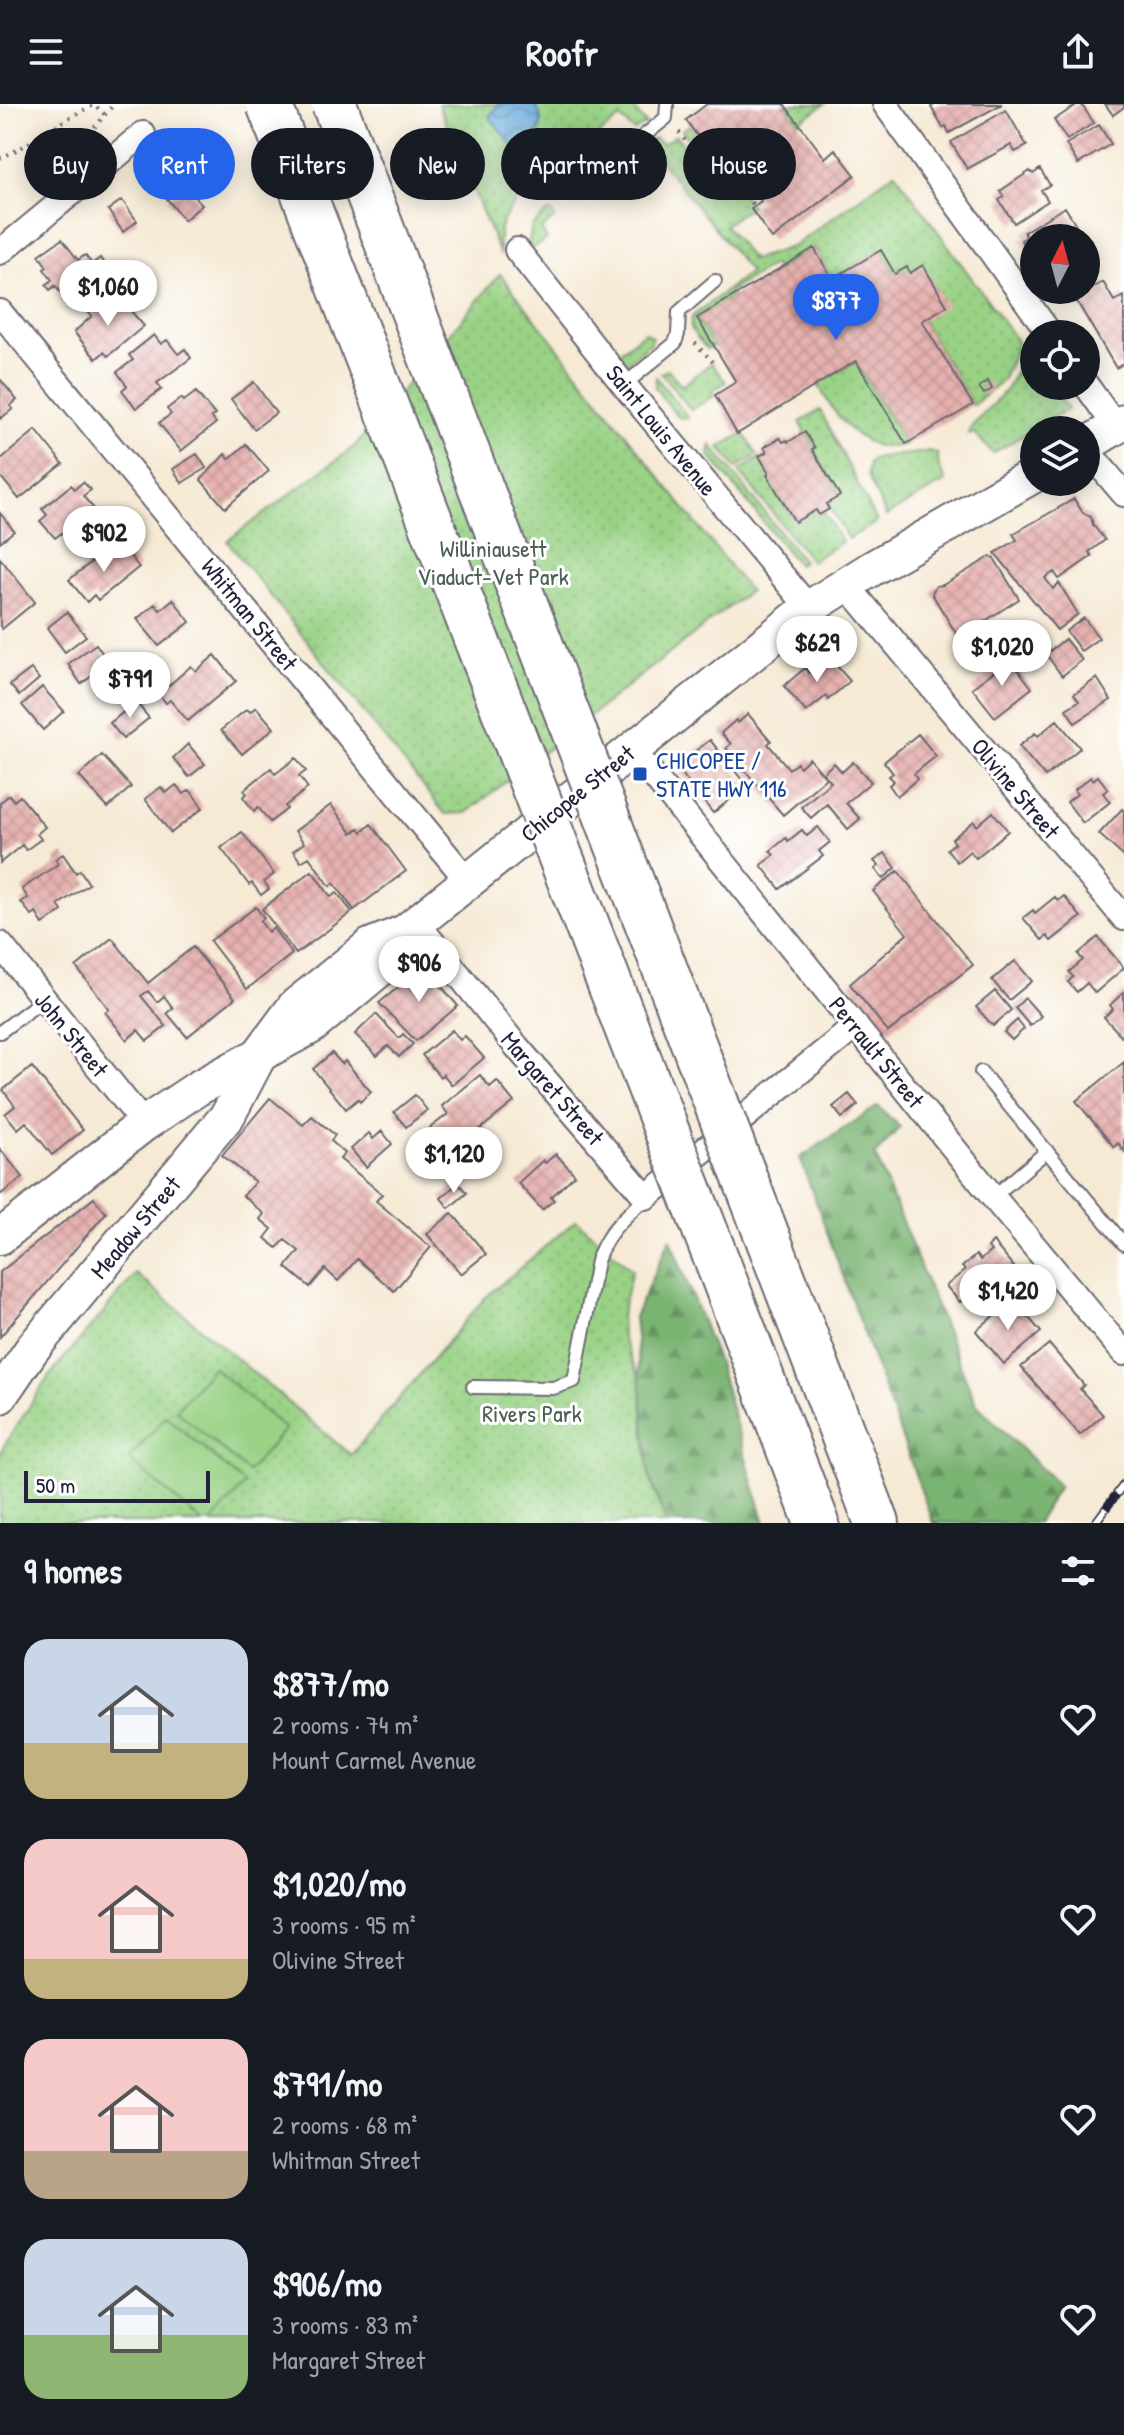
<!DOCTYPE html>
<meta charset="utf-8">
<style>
:root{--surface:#171b24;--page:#20242c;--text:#f1f3f6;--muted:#9ea1a6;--accent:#2563eb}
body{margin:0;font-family:"Patrick Hand",sans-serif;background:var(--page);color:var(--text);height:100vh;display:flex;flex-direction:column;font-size:30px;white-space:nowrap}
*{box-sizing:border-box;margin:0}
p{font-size:26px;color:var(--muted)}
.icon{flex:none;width:44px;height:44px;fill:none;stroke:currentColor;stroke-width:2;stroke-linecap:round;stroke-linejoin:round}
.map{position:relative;height:1419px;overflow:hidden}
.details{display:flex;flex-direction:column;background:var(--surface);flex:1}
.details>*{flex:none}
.guide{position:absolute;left:24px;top:24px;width:1076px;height:72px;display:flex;gap:16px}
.needle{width:52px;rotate:6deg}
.tools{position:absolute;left:1020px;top:120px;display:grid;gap:16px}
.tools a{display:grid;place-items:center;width:80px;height:80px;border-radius:50%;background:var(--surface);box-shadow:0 4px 20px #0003;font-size:40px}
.scale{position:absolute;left:24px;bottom:20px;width:186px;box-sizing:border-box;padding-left:8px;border:4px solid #22223b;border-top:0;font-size:22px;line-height:28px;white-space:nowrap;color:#22223b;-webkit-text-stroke:6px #fff;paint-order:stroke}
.price{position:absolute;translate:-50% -68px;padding:0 18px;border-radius:28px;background:#fff;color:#222;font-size:26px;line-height:52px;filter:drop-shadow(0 2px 4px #0008)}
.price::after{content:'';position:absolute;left:50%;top:48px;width:24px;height:18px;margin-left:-12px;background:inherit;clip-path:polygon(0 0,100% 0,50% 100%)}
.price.current{background:var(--accent);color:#fff}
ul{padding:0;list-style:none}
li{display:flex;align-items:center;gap:24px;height:200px;padding:0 24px}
li span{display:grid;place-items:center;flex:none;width:224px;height:160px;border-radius:24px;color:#555}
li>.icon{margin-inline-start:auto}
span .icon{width:96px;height:96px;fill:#fffc;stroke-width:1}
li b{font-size:34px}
h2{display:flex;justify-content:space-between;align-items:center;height:96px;padding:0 24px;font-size:34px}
.chip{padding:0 28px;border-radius:36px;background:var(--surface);box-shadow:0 4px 20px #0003;font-size:28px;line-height:72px}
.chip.current{background:var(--accent);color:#fff}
header{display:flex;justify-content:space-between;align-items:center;height:104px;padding:0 24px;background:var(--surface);font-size:36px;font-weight:700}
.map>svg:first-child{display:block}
.green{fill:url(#green-dots);stroke:#5e7a60;stroke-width:2}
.forest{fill:url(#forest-firs);stroke:#4e6b56;stroke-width:2}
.pitch{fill:#99d285;stroke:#5e7a60;stroke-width:2}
.water{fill:url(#water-waves);stroke:#43658a;stroke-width:2}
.building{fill:url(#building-cross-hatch)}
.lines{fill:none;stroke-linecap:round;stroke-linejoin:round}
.service-casing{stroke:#6c6871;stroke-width:16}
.minor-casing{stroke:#6c6871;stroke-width:28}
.secondary-casing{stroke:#6c6871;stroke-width:38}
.motorway-casing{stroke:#6c6871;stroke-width:48}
.path{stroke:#6c6871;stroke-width:4;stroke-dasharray:2 6;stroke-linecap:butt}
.service{stroke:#fff;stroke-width:12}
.minor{stroke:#fff;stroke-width:24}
.secondary{stroke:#fff;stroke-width:34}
.motorway{stroke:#fff;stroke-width:44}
.rail-casing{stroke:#22223b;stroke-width:9}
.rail{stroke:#fff;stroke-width:6;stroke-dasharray:18;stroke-linecap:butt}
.motorway-bridge-casing{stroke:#6c6871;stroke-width:48;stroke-linecap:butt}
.motorway-bridge{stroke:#fff;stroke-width:44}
.transit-dot{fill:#1a4fb4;stroke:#fff;stroke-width:3}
.labels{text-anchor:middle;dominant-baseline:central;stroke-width:6;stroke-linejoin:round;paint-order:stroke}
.street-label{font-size:24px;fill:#22223b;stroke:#fff}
.park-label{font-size:24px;fill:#4c6055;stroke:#fff}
.transit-label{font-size:24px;fill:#164399;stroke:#fff;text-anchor:start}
</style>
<header><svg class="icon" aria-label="menu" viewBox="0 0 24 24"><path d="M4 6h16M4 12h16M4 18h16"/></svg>Roofr<svg class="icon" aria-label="share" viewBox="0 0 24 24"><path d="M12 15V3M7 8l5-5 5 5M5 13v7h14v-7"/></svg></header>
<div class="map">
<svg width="1124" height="1419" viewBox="0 0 1124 1419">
<defs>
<pattern id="green-dots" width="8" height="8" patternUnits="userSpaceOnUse" patternTransform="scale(2)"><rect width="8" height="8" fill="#99d285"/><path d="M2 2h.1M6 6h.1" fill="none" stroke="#84b474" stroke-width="1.8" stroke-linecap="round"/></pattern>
<pattern id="forest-firs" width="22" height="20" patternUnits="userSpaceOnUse" patternTransform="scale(2)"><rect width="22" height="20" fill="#7ab472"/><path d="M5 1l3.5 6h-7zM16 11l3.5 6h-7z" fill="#64925f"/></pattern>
<pattern id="water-waves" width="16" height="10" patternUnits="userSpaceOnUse" patternTransform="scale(2)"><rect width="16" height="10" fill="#64a8d9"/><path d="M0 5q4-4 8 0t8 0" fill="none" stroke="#5288b1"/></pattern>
<pattern id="building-cross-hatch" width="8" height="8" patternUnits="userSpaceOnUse" patternTransform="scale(2)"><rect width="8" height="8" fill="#e6b1af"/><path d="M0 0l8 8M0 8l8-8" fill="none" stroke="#c59897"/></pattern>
</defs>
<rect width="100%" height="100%" fill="#fff"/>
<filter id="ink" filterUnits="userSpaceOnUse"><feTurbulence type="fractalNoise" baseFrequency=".0125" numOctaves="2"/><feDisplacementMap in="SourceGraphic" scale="16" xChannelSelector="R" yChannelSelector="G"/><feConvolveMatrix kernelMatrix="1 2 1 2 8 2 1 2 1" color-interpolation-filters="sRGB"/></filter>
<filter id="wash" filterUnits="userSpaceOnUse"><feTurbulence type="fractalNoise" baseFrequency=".006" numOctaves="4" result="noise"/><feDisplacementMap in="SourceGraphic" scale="32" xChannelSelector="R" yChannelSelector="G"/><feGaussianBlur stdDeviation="1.8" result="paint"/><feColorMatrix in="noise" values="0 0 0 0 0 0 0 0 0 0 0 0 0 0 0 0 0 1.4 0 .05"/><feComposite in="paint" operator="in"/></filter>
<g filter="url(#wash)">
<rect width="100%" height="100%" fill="#f6ead5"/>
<path class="green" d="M438 0H630L646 20 634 27 620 14 587 40 595 58 583 69 570 67 551 45 509 77 518 95C502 117 496 121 500 151Z
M784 0H825L798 18Z
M690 21 705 42 715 34 740 68 735 70 705 57 682 26Z
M676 31 699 63 733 77 751 102 725 121 752 156 794 142 895 68 1017 237V242L1002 277 973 301 922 217 910 169 895 170 881 146 832 175 814 144 777 166 773 161 730 187 732 193 697 214 714 241 707 245C699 235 685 225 693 212L750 168 647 40 654 34 663 40Z
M548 108H552L555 114 541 126 547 135 531 145 528 140 532 122Z
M500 170 749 487 466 709 445 710 227 437 355 342Z
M645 228 652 233 651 239 626 259 618 254V249Z
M1027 251 1034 258V282H1051L1068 305 993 349 974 329 968 330 970 324 1006 286 1023 253Z
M856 257 906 340C864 355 834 311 818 280Z
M711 259 726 278 712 287 714 292 691 306 661 269 668 266 682 282Z
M656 273 688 313V314L678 313 655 284Z
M820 306 877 418 848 435 827 399 840 391 812 345 814 343 800 318Z
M744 329 757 351 736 364 720 343Z
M711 341 803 457 798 461 709 351Z
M928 347 937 349 939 364 946 377 886 412 867 371 869 358C882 348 909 353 928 347Z
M760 354 769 369 767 371 795 417 816 406 819 411 824 408 842 438 811 457 739 367Z
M576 1116 632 1166 621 1212 622 1234 662 1326 683 1419H0V1348L49 1272 136 1170 351 1351 485 1194Z"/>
<path class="forest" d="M878 1002 900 1023 875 1051 976 1300 1059 1382 1037 1419H933L800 1054Z
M670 1135 717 1256 765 1419H666L649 1371 634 1213Z"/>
<path class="pitch" d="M213 1263 285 1325 248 1368 176 1306Z
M166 1312 245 1380 211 1419H203L129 1355Z"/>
<path class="water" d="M503 0H534C550 21 537 38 513 42L489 13 495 4Z"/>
<g id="blocks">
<path class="building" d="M707 0H784L825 54 835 45 855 71 772 135 751 105 761 97 715 34 705 43 686 16Z
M936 0H1002L949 29 946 22 943 24 931 3Z
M1078 0H1081L1094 19 1067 36 1054 16Z
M1105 0H1124V3L1113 11Z
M1006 6 1027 42 1015 48 1011 41 967 65 951 38Z
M1099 21 1111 40 1078 60 1066 40Z
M1040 65 1050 81 1041 86 1048 97 1014 119 999 96 1004 93 1000 87 1030 67 1033 70Z
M185 80 202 101 184 116 167 95Z
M122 96 137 117 123 128 108 106Z
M1065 103 1084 134H1034V158L1021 136 1026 133 1024 128Z
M62 135 78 156 85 151 92 160 100 154 107 163 86 178 83 173 61 189 55 182 50 186 46 181 52 176 44 165 47 163 39 151Z
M814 144 832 175 881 146 895 170 907 163 910 169 923 161 947 202 922 217 973 301 906 340 856 257 737 330 715 291 736 278 697 214Z
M1103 178 1114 197 1124 192V259L1116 264 1075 194Z
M117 191 144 222 108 252 104 248 96 255 74 228 92 212 88 208 100 198 104 202Z
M154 231 161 240 167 236 178 250 185 245 191 254 157 279 162 285 136 304 122 286 127 282 117 268 133 256 129 251Z
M0 275 17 296 10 302 13 305 0 315Z
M988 277 992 285 984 290 979 283Z
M254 278 276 309 254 325 231 295Z
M196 288 215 311 211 313 216 319 181 347 159 319 171 310 167 305 181 294 184 297Z
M36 326 63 360 19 395 0 372V356Z
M805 328 815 344 812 345 840 392 826 400 829 405 826 407 819 411 816 406 795 418 767 371 769 369 759 352 767 348 764 343 780 334 783 338 787 336 788 338Z
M246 340 269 367 225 404 201 376 225 350 229 355Z
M197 350 206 364 182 379 173 365Z
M83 378 91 386 83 392 100 412 70 437 63 428 55 434 40 417 47 411 42 405 71 381 75 385Z
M1074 395 1083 409 1091 413 1093 421 1105 436 1089 448 1092 452 1059 475 1054 468 1045 474 1053 485 1059 479 1078 510 1057 526 995 449 1017 436 1013 430Z
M0 409 14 427 0 438Z
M121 441 139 463 98 496 94 491 87 498 69 476 94 456 97 460Z
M990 453 994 454 1019 495 973 525 976 531 962 539 932 490 933 487 936 482 943 481Z
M0 454 35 498 2 525 0 522Z
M173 495 190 518 159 542 137 515 155 500 160 506Z
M67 508 86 532 65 548 47 524Z
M1084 514 1099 534 1081 547 1066 527Z
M1065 535 1082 556 1062 572 1046 550Z
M96 540 109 559 81 580 68 560Z
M215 551 236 577 188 617 170 596 166 599 159 590 191 562 196 567Z
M829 553 850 577 828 596 826 592 806 608 784 582 805 564 809 569Z
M1013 553 1019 561 1016 563 1032 584 995 613 972 584Z
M31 565 39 575 19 592 10 581Z
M1097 574 1111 596 1075 619 1066 605 1079 597 1074 590Z
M42 583 64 607 43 626 22 601Z
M136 598 149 614 123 635 110 619Z
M256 603 274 624 242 650 221 626 247 605 250 608Z
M748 610 771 637 768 640 789 665 797 659 800 663 809 654 826 674 783 711 726 644 731 640 721 629 736 616 738 619Z
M1057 616 1080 644 1045 673 1019 642 1035 629 1038 632Z
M918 630 936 652 914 670 917 675 897 692 889 681 894 677 889 672 893 669 884 658Z
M710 636 747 682 713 709 679 666 681 658Z
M188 640 205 660 189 673 173 654Z
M102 651 131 683 108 704 79 672Z
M296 654 306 667 299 672 308 684 285 702 287 705 270 718 258 703 254 707 243 693 247 690 244 686 271 664 275 670Z
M853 658 871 678 846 699 860 715 848 725 827 700 811 714 801 703 831 678 823 669 834 659 842 668Z
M1098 672 1108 685 1103 689 1110 698 1083 719 1067 698 1077 690 1074 686 1091 673 1093 676Z
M176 681 184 690 190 686 203 704 171 729 145 695 161 683 166 689Z
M9 691 14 697 20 692 45 723 37 730 41 735 26 746 22 741 0 759V699Z
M331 701 352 729 359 724 362 728 371 720 406 767 354 806 334 779 330 782 309 753 301 758 293 747 304 739 295 727Z
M1122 705 1124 707V753L1099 730Z
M993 708 1008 727 976 754 970 747 957 758 947 745 955 739 952 735 974 717 977 722Z
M818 723 830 738 819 747 823 752 780 785 761 761 774 751 770 747 786 734 788 737 802 726 807 732Z
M242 728 274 770 264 778 269 785 261 791 252 779 249 781 221 744Z
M885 749 896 764 883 775 875 765 879 762 874 757Z
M63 750 76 769 80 766 89 780 58 801 62 807 43 820 36 809 32 812 21 798 28 794 22 785 58 760 55 755Z
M312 767 331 793 337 789 352 808 296 850 262 805Z
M898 767 973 861 888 928 850 880 907 830 873 787Z
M1064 792 1081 813 1051 837 1047 832 1042 836 1023 814 1033 806 1035 809 1055 793 1058 797Z
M256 803 264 814 260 817 268 828 273 824 292 850 247 885 210 837Z
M1098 833 1124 864 1095 889 1087 879 1077 888 1068 878 1073 873 1069 868 1083 856 1078 850Z
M112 834 148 879 193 843 235 894 187 933 167 909 173 904 164 892 157 898 148 887 141 892 166 922 147 937 138 926 127 936 105 908 109 905 76 863Z
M1015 857 1032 877 1009 896 992 876Z
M424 862 458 902 416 937 379 899Z
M995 887 1011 906 993 922 976 903Z
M1124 888V935L1104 913 1113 905 1110 901Z
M1025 894 1041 912 1030 922 1015 904Z
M376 910 399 934 403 930 413 940 399 953 388 942 377 952 355 930Z
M1017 916 1024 925 1012 936 1004 928Z
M452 926 460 936 465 932 484 954 452 981 443 970 440 973 422 951Z
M332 949 342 960 345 957 371 988 360 998 358 995 346 1005 313 965Z
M1124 958V1047L1118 1039 1114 1043 1076 997Z
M32 963 83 1026 52 1051 26 1018 18 1025 5 1010 15 1002 3 986Z
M480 971 490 983 497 977 514 998 468 1035 472 1039 454 1054 430 1024 448 1010 442 1002Z
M849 990 858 1001 842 1014 833 1003Z
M415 991 427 1006 406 1023 394 1008Z
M270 994 303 1021 312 1012 335 1031 331 1037 345 1049 340 1055 382 1090 376 1097 431 1143 394 1187 357 1155 338 1177 325 1165 310 1183 286 1163 299 1147 285 1136 277 1144 265 1134 272 1125 260 1115 264 1110 243 1092 255 1078 222 1051Z
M382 1027 392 1040 366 1063 351 1045 369 1029 373 1035Z
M0 1045 23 1073 0 1091Z
M556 1050 575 1071 551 1093 554 1096 542 1106 518 1079 543 1056 545 1059Z
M458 1079 467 1089 449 1104 441 1094Z
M94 1094 106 1109 0 1233V1168Z
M452 1109 486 1150 461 1170 427 1130Z
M993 1138 1014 1163 984 1189 978 1183 960 1198 946 1182 965 1166 962 1163 976 1151 980 1156 991 1147 988 1143Z
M1013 1195 1041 1228 1004 1260 976 1227Z
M1049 1240 1084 1281 1080 1285 1103 1311 1080 1331 1021 1263Z"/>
</g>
</g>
<g filter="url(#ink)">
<use href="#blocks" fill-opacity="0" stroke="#6c6871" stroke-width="2"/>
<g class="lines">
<defs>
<path id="service" d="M620 59 640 35 666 14 667 0
M624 281 675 239 678 230 679 208 715 177
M0 928 44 895
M981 968 1124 1140
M993 1093 1047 1047
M473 1283 553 1284 574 1277 597 1157C608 1125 623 1116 646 1093"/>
<path id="minor" d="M885 0 1050 230
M517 146 624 281 809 504
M0 148 143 30
M0 208 468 777
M1086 281 1116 323
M1086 345 1124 390
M846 480 1124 814
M632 645 993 1093 1124 1249
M417 819 517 943 646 1093 856 922
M0 840 144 1020"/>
<path id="secondary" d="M1086 341 1124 318
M0 1133 144 1020 198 984 312 922 386 860 405 828
M0 1292 32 1245 228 1011 261 948 295 902 370 842 405 828 809 504 871 465 1034 371"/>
<path id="motorway" d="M764 1124 877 1419
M719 1162 817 1419"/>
</defs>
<use href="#service" class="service-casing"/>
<use href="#minor" class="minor-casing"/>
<use href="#secondary" class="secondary-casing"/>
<use href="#motorway" class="motorway-casing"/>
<path class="path" d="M679 28 701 58 734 74 755 102
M0 54C34 40 60 15 95 1L105 11
M72 56 79 42 114 0
M695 239 713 258"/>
<use href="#service" class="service"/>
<use href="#minor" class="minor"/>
<use href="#secondary" class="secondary"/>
<use href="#motorway" class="motorway"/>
<defs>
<path id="rail" d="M1095 1419 1124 1380"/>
</defs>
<use href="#rail" class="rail-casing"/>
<use href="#rail" class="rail"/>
<defs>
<path id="motorway-bridge" d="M269 0 719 1162
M334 0 764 1124"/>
</defs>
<use href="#motorway-bridge" class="motorway-bridge-casing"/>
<use href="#motorway-bridge" class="motorway-bridge"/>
</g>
</g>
<rect class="transit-dot" x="632" y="662" width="16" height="16" rx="4"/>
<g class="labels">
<g class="street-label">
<text transform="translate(662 326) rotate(51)">Saint Louis Avenue</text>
<text transform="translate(250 510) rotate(51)">Whitman Street</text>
<text transform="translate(1016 684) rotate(50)">Olivine Street</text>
<text transform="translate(577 689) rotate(-39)">Chicopee Street</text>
<text transform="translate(72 930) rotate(51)">John Street</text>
<text transform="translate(877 948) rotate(51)">Perrault Street</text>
<text transform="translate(553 984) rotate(49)">Margaret Street</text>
<text transform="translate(135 1123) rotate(-50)">Meadow Street</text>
</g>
<g class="park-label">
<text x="493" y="444">Williniausett<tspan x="493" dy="28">Viaduct-Vet Park</tspan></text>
<text x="532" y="1309">Rivers Park</text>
</g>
<g class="transit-label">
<text x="656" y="656">CHICOPEE /<tspan x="656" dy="28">STATE HWY 116</tspan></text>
</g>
</g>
</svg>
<div class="tools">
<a><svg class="needle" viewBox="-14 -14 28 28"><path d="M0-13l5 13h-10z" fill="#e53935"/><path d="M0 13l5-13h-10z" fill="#9ea1a6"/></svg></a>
<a><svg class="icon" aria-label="locate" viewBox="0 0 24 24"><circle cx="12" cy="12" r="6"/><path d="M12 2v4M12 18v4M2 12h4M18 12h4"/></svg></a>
<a><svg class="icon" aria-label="layers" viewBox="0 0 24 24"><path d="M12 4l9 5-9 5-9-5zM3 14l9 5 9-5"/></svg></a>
</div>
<div class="scale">50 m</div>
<b class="price" style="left:108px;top:224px">$1,060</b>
<b class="price current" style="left:836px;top:238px">$877</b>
<b class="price" style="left:104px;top:470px">$902</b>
<b class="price" style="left:817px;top:580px">$629</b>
<b class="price" style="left:1002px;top:584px">$1,020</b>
<b class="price" style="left:130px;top:616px">$791</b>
<b class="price" style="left:419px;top:900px">$906</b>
<b class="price" style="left:454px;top:1091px">$1,120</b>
<b class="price" style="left:1008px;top:1228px">$1,420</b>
<div class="guide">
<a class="chip">Buy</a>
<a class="chip current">Rent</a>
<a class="chip">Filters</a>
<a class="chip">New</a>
<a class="chip">Apartment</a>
<a class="chip">House</a>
</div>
</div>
<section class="details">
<h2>9 homes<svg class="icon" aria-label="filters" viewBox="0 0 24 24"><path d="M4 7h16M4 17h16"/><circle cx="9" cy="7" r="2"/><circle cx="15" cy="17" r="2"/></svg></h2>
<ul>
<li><span style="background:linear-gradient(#c9d6e8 65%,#c2b280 0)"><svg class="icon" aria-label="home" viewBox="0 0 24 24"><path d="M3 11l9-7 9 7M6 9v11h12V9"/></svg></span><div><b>$877/mo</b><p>2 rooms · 74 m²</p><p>Mount Carmel Avenue</p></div><svg class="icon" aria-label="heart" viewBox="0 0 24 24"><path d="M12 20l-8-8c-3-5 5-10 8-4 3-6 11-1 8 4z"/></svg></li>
<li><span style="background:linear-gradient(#f6c9c9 75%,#c2b280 0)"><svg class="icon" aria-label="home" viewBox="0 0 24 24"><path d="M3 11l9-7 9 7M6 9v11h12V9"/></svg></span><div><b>$1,020/mo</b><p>3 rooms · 95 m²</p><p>Olivine Street</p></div><svg class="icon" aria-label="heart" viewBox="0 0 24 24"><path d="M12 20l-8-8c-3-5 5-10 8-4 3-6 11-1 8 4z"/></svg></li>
<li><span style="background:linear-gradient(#f6c9c9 70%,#b9a48a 0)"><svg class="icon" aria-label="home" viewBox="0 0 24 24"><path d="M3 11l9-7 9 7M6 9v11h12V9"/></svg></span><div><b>$791/mo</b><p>2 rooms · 68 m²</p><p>Whitman Street</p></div><svg class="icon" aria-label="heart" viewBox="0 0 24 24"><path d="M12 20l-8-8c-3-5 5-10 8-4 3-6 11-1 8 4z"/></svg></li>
<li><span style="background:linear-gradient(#c9d6e8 60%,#8fb573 0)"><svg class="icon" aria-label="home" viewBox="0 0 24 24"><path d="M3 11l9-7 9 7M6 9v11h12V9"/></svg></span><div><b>$906/mo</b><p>3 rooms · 83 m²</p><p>Margaret Street</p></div><svg class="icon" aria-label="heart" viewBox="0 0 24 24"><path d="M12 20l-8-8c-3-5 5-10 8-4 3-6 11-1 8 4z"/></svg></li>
</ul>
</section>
